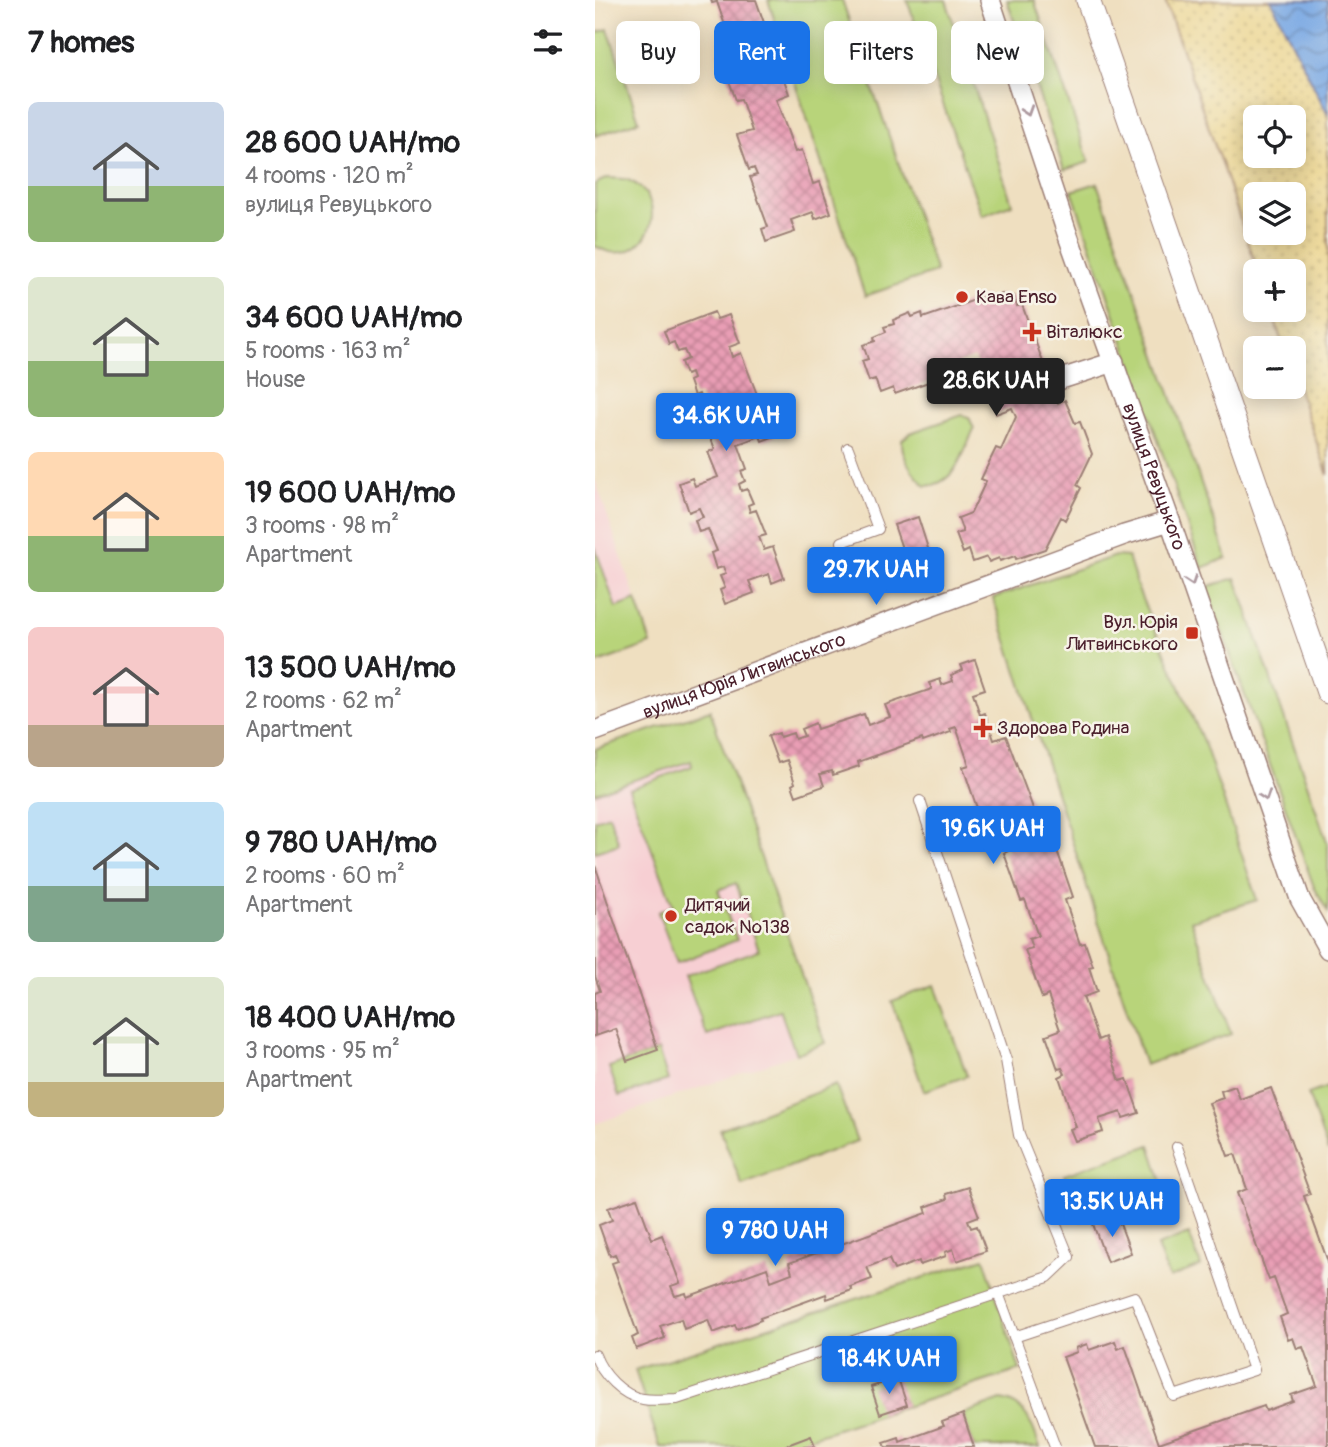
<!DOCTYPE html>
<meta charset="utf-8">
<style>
:root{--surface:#fff;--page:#f6f6f6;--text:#202124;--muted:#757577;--accent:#1a73e8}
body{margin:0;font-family:Pangolin,sans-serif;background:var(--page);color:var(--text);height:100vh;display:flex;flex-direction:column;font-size:26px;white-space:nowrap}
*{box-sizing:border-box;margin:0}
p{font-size:23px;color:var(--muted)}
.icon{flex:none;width:38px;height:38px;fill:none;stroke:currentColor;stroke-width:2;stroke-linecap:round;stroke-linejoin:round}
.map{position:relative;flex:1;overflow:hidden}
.panel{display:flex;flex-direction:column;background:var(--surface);width:595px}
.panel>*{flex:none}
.top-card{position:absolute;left:21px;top:21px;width:606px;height:63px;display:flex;gap:14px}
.controls{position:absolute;left:648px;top:105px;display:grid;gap:14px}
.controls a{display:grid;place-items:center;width:63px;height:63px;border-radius:10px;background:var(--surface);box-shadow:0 4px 18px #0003;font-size:35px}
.price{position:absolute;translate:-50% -60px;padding:0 16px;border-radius:7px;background:var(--accent);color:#fff;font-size:23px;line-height:46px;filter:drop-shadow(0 2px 4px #0008)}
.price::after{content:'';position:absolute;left:50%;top:42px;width:21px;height:16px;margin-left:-10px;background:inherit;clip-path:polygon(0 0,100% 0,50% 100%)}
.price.selected{background:#222;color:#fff}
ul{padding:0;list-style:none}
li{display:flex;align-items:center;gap:21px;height:175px;padding:0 28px}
li span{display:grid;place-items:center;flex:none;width:196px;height:140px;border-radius:10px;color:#555}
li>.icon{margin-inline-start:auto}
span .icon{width:84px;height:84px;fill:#fffc;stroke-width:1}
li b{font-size:30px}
h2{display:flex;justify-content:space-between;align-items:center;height:84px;padding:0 28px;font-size:30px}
.pill{padding:0 24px;border-radius:10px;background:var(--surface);box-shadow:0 4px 18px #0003;font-size:24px;line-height:63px}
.pill.selected{background:var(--accent);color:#fff}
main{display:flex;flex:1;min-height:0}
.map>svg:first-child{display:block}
.built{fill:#f7cfd3}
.green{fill:#b8d47a;stroke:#817a52;stroke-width:2}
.sand{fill:url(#sand-dots);stroke:#9c7c64;stroke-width:2;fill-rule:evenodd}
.water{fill:url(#water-waves);stroke:#626488;stroke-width:2}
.building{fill:url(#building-cross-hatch)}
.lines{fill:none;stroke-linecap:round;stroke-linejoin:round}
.service-casing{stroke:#9c7f76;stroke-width:12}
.minor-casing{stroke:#9c7f76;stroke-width:22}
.tertiary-casing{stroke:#9c7f76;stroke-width:25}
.service{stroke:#fff;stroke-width:10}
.minor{stroke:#fff;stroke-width:19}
.tertiary{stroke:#fff;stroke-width:23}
.oneway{stroke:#ae9aa0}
.poi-dot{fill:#c8321e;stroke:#f7f3e8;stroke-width:2.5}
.labels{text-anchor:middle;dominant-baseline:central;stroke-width:5;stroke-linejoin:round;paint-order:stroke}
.poi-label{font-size:19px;fill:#4a1f2b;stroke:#f7f3e8;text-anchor:start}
.street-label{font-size:19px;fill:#4a1f2b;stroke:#f7f3e8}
</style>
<main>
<section class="panel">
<h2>7 homes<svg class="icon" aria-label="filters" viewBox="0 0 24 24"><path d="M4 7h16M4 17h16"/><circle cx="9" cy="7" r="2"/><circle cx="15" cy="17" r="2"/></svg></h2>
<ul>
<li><span style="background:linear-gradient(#c9d6e8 60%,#8fb573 0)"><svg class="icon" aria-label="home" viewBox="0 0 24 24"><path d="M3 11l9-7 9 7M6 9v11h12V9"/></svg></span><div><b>28 600 UAH/mo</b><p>4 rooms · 120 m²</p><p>вулиця Ревуцького</p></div></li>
<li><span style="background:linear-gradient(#dfe7d0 60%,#8fb573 0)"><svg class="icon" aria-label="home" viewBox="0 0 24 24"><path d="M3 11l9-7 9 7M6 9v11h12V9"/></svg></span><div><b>34 600 UAH/mo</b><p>5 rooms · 163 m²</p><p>House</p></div></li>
<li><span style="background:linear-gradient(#ffd9b3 60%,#8fb573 0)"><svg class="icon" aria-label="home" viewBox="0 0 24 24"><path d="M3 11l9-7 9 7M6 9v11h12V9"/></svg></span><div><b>19 600 UAH/mo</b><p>3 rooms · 98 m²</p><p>Apartment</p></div></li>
<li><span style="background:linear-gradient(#f6c9c9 70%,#b9a48a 0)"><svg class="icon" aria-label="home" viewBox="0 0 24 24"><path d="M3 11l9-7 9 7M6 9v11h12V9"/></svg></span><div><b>13 500 UAH/mo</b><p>2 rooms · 62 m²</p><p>Apartment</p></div></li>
<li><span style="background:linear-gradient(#bfe0f5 60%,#7fa58c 0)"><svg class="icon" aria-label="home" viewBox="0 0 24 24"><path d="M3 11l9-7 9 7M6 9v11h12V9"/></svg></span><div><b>9 780 UAH/mo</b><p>2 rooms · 60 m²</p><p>Apartment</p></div></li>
<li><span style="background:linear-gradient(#dfe7d0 75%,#c2b280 0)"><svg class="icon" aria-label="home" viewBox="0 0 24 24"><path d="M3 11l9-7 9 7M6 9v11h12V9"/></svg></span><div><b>18 400 UAH/mo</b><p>3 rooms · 95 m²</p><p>Apartment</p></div></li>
</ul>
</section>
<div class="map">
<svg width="733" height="1447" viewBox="0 0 733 1447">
<defs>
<pattern id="sand-dots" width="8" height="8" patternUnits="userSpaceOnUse" patternTransform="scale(1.75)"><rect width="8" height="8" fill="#eeda9e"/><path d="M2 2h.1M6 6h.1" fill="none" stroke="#cebb88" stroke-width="1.8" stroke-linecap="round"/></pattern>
<pattern id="water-waves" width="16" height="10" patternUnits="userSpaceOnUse" patternTransform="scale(1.75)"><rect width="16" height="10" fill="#7aa9e4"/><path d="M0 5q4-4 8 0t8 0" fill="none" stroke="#6689b9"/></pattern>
<pattern id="building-cross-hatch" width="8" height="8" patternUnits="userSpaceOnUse" patternTransform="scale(1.75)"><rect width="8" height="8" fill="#e99eb5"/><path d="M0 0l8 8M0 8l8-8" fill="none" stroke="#bf8093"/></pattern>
</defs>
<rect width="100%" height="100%" fill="#f7f3e8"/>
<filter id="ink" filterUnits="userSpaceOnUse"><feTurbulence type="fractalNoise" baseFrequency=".0143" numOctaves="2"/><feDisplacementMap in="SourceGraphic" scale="14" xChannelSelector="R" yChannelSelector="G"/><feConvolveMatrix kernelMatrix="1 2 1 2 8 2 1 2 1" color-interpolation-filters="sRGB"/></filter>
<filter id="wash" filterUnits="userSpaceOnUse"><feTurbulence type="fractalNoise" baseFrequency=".00686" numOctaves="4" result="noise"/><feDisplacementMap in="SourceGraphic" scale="28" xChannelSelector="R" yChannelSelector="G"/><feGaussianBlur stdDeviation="1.57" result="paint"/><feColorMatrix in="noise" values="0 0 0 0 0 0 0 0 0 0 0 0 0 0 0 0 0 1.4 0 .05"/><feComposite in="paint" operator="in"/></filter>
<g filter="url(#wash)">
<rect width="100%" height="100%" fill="#efdfc0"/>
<path class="built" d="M0 479 56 644 0 664Z
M95 761 201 1054 0 1124V793Z"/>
<path class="green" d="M173 0H247L341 272 270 296Z
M312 0H351L417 204 387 216Z
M412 0H439L494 162 469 170Z
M13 29 44 121 0 136V33Z
M12 178C19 179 27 178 33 180 75 197 57 259 15 252 10 251 5 248 0 246V184Z
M502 183 632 558 607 568 477 191Z
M367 415 374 417 379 429C368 453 361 484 331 486 319 476 306 457 307 440L315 433Z
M0 547 21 608 41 600 56 644 0 664Z
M520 556 533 557 544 592 611 748 662 900 596 921 636 1034 550 1065 398 598Z
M641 578 733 845V912L719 887 611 587Z
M115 710 230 1043 201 1054 185 1010 112 1036 90 976 164 950 141 883 123 890 142 940 82 963 63 912 78 906 34 789 97 766 96 761 0 793V749Z
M14 815 24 844 0 852V820Z
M340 985 372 1076 329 1091 297 1001Z
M63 1050 73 1080 24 1096 14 1067Z
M241 1085 262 1141 147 1185 125 1129Z
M733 1087V1152L713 1094Z
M555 1145 570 1191 486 1221 469 1175Z
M594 1234 606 1266 574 1278 562 1246Z
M389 1258 425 1370 186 1447H65L40 1370Z
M406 1400C432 1404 437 1425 445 1447H379L368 1414Z"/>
<path class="sand" d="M570 0H676L733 115V475L698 374V348H689L676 310H698V271H663ZM660 117H698V156H660ZM660 194H698V233H660Z"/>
<path class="water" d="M676 0H733V115Z"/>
<g id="blocks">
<path class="building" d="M116 0H161L194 94 181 99 200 152 207 150 218 184 225 182 236 213 220 219 218 212 196 220 200 232 171 242 167 229 173 227 155 177 162 175 159 168 154 170 142 135 157 131 146 99 141 100 124 53 129 51 125 40 134 37 122 2 117 3Z
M407 294 409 300 419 296 422 306 427 305 463 403 470 400 480 423 485 422 497 454 482 485 486 488 470 520 466 517 450 549 421 559 420 556 405 561 404 558 394 562 392 557 378 562 374 550 368 553 361 534 368 532 363 518 376 513 391 481 386 479 401 448 406 450 421 417 417 408 401 414 379 357 364 363 367 370 300 394 298 388 285 393 280 379 274 381 267 361 273 359 268 345 280 341 279 337 291 332 289 327 299 324 298 320 315 313 317 317 327 313 328 318 391 296 392 300Z
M119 312 122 319 134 315 145 343 134 347 137 357 146 353 163 397 155 401 159 411 169 407 180 436 167 441 165 436 143 444 152 469 146 471 150 481 144 484 146 491 152 489 158 503 153 505 155 512 161 510 171 535 164 537 169 550 178 547 189 578 177 583 174 574 154 581 159 593 130 604 125 590 130 588 125 576 131 574 128 567 121 569 116 553 122 551 113 529 104 532 100 520 108 517 104 508 94 512 84 483 97 478 100 486 123 477 113 452 120 449 116 439 120 437 116 427 112 429 107 416 112 414 104 394 99 396 94 381 98 379 96 373 91 375 86 362 93 359 89 350 83 352 79 342 74 344 69 331Z
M323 517 336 558 313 566 299 525Z
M380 660 390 689 378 693 385 715 390 713 399 740 411 736 445 827 453 824 478 897 470 900 485 944 490 943 498 966 494 967 502 992 488 997 503 1040 510 1037 525 1081 532 1079 544 1113 528 1118 526 1112 504 1119 508 1132 480 1141 475 1129 481 1127 464 1077 470 1074 467 1068 463 1069 451 1035 465 1030 453 995 447 998 430 950 437 948 434 939 443 936 430 900 426 901 409 853 413 851 403 821 394 824 389 809 383 811 368 767 374 765 361 727 355 729 356 732 328 742 327 739 263 762 264 766 238 775 237 771 225 774 229 786 201 796 197 785 200 783 192 760 183 763 173 736 184 733 185 737 198 733 200 739 209 736 206 729 220 723 222 729 269 714 273 725 295 717 290 705 337 689 334 683 345 679 347 685 358 681 356 675 368 670 366 665Z
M0 865 63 1050 32 1061 21 1029 0 1036V993L5 991 0 976Z
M640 1086 645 1099 676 1088 715 1194 709 1196 733 1262V1447H500L468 1357 482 1352 481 1348 492 1344 494 1350 520 1341 523 1349 530 1346 564 1443 669 1406 671 1411 698 1401 696 1395 722 1386 708 1347 702 1349 698 1338 693 1340 685 1317 692 1314 679 1278 674 1280 642 1193 652 1189 640 1154 633 1156 614 1103 628 1098 626 1091Z
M373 1187 384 1216 373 1220 376 1228 382 1226 391 1251 362 1261 358 1249 350 1252 351 1256 325 1265 324 1261 299 1270 294 1259 272 1267 277 1279 255 1287 257 1290 246 1294 232 1299 231 1294 165 1318 166 1320 142 1329 140 1325 118 1333 113 1320 89 1329 86 1319 65 1326 70 1338 41 1349 37 1338 43 1335 17 1263 23 1261 20 1254 15 1256 4 1225 17 1220 13 1208 42 1198 57 1239 67 1235 85 1283 76 1286 80 1296 91 1293 92 1297 172 1268 176 1281 197 1273 194 1263 332 1213 330 1207 352 1199 351 1194Z
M522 1216 536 1253 512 1262 498 1224Z
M303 1378 312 1405 285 1414 276 1387Z
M368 1414 379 1447H291L289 1443 304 1438 305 1442 349 1426 347 1422Z
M216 1436 220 1447H187Z"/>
</g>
</g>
<g filter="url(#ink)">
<use href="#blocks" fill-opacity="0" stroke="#9c7f76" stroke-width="2"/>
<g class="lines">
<defs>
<path id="service" d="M247 542 283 529 253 448
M403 1293 460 1447
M419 1337 540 1297 579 1396 659 1370 582 1147
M0 1355C7 1374 27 1396 48 1399 59 1401 72 1399 82 1399L453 1277 474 1257 424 1135 411 1060 325 801"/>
<g id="minor">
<path id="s1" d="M395 0 472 233 575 521 705 899 733 949"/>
<path d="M460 381 519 362"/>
<path id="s2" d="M0 731 529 535 575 521"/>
</g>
<path id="tertiary" d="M493 0 733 692"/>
</defs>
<use href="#service" class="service-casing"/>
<use href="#minor" class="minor-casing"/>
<use href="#tertiary" class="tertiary-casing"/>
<use href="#service" class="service"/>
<use href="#minor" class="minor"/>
<use href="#tertiary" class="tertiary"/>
</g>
<defs><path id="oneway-chevron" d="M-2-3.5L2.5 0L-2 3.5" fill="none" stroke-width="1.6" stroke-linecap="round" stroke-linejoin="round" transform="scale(1.75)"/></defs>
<g class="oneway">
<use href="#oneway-chevron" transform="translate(432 111) rotate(72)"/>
<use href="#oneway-chevron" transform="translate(596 581) rotate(71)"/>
<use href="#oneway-chevron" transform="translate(670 796) rotate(71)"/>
</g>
</g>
<g class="poi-dot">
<circle cx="367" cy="297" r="7"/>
<path d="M433.5 321.5h7v7h7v7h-7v7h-7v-7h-7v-7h7z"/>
<rect x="590" y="626" width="14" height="14" rx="3.5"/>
<path d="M384.5 717.5h7v7h7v7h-7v7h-7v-7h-7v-7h7z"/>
<circle cx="76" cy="916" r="7"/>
</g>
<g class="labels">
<g class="poi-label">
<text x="381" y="297">Кава Enso</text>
<text x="451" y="332">Віталюкс</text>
<text x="583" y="622" text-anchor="end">Вул. Юрія<tspan x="583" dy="22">Литвинського</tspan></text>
<text x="402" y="728">Здорова Родина</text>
<text x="90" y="905">Дитячий<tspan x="90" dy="22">садок №138</tspan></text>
</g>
<g class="street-label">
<text stroke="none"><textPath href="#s1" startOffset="504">вулиця Ревуцького</textPath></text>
<text stroke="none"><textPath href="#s2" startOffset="159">вулиця Юрія Литвинського</textPath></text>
</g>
</g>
</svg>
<div class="controls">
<a><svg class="icon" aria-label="locate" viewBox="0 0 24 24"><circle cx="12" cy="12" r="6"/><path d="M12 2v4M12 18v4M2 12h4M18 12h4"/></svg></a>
<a><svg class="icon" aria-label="layers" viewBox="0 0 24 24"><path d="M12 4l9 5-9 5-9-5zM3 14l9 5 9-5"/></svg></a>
<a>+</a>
<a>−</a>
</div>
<b class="price selected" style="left:401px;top:418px">28.6K UAH</b>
<b class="price" style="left:131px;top:453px">34.6K UAH</b>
<b class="price" style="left:281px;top:607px">29.7K UAH</b>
<b class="price" style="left:398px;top:866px">19.6K UAH</b>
<b class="price" style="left:517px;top:1239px">13.5K UAH</b>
<b class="price" style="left:180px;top:1268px">9 780 UAH</b>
<b class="price" style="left:294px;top:1396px">18.4K UAH</b>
<div class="top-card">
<a class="pill">Buy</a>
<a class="pill selected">Rent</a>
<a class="pill">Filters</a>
<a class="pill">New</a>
</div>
</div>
</main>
